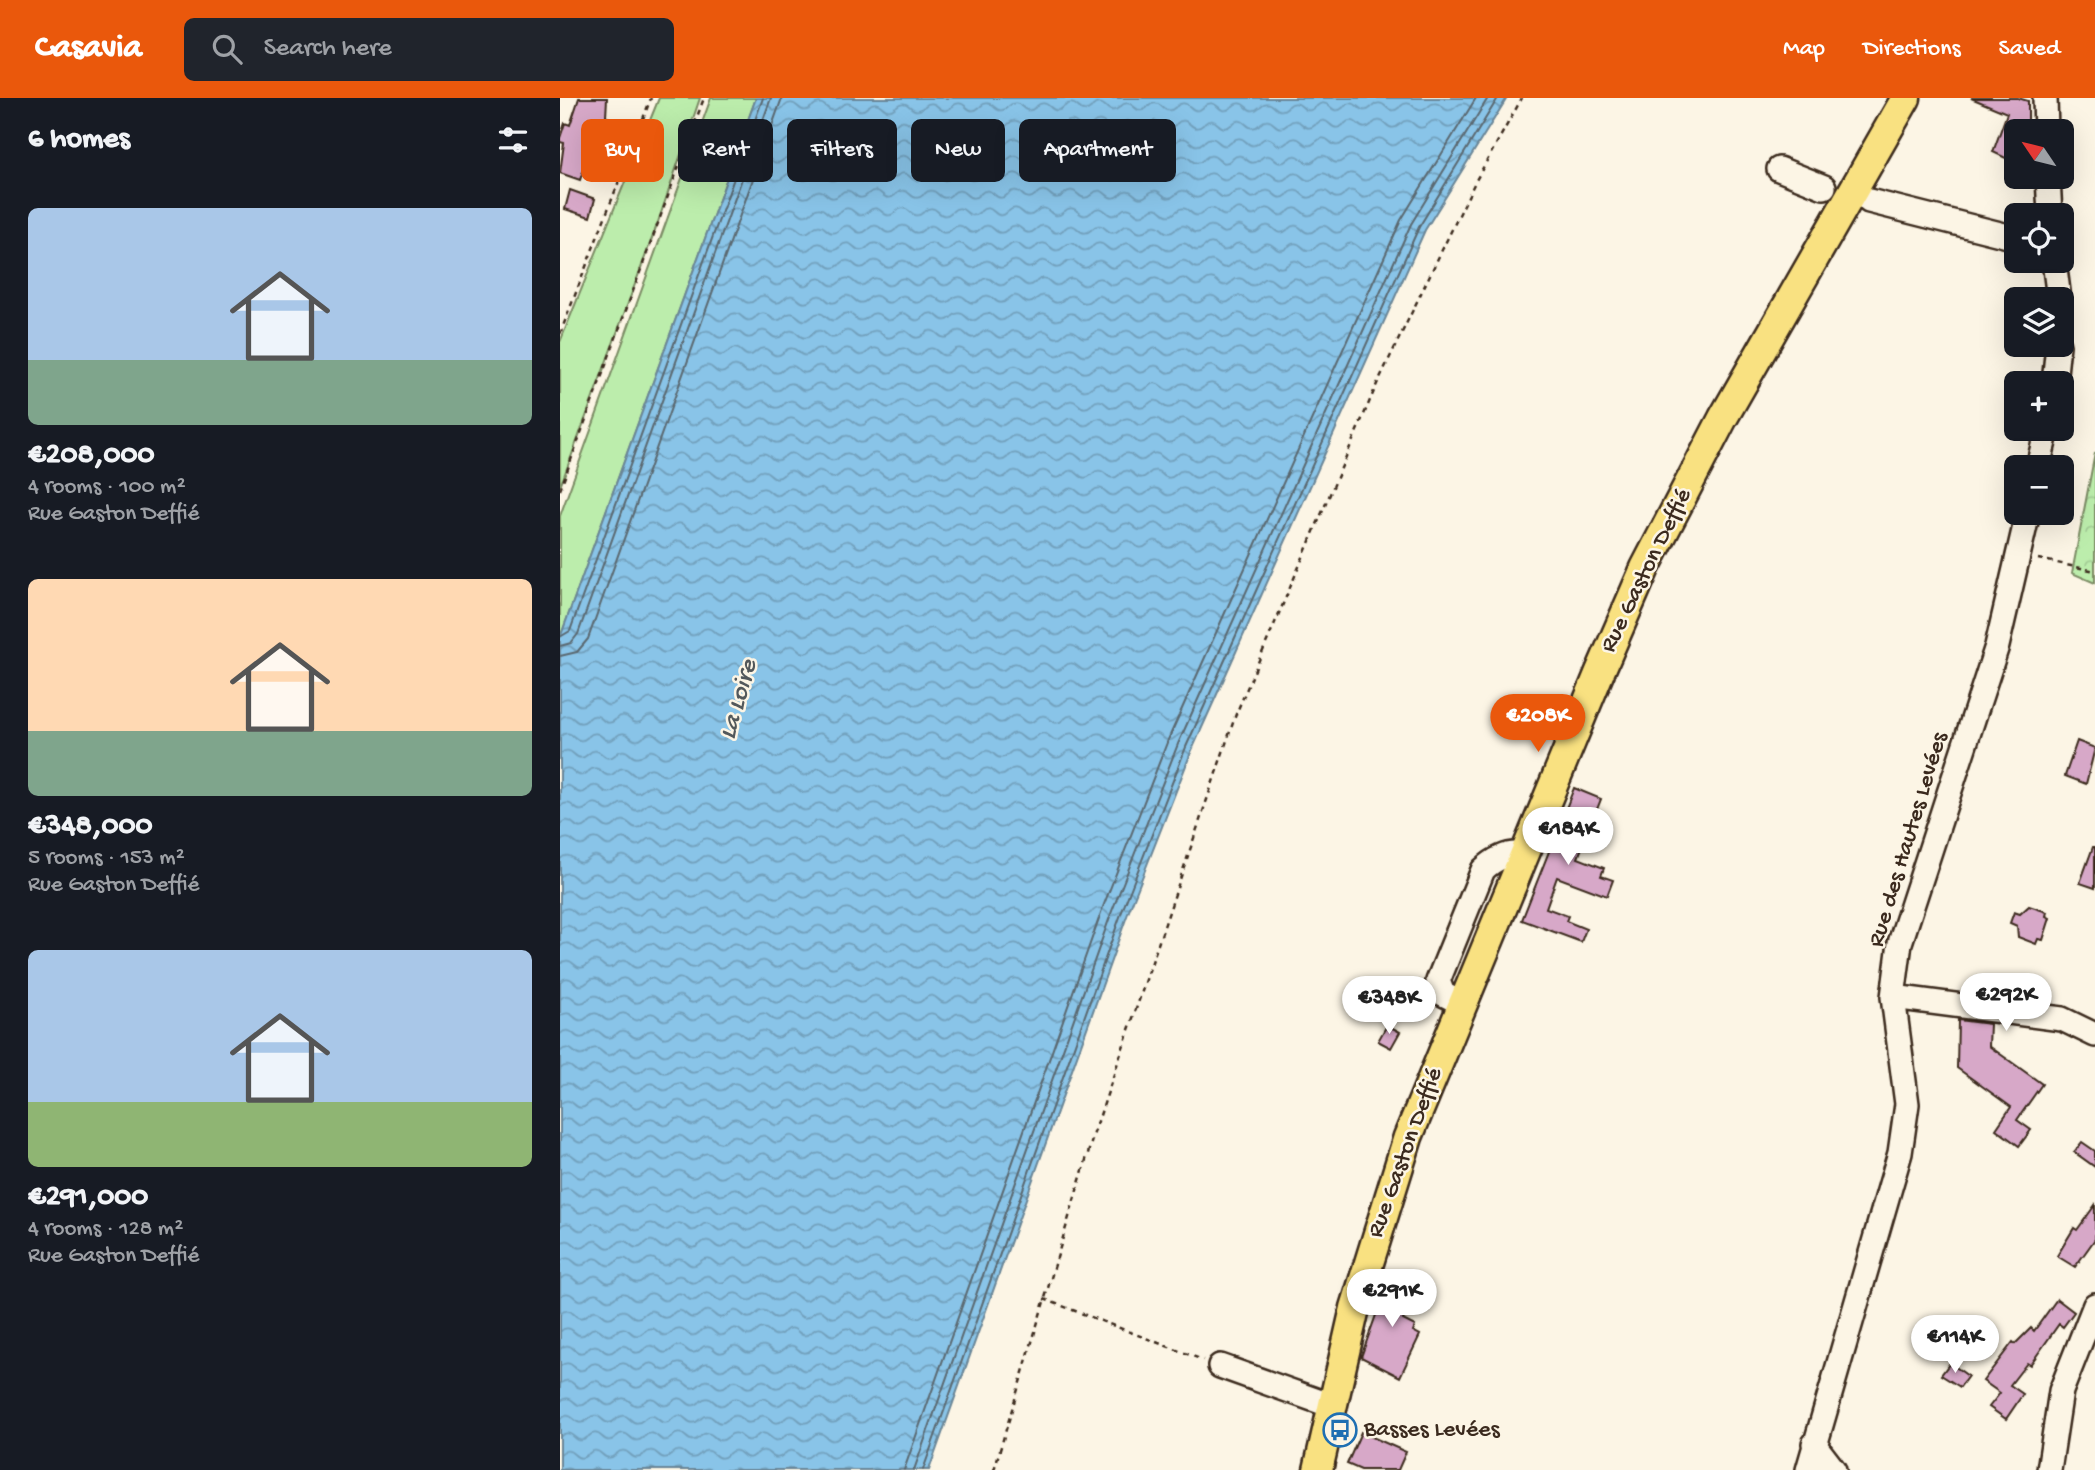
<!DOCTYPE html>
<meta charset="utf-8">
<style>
:root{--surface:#171b24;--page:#20242c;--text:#f1f3f6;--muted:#9ea1a6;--accent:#ea580c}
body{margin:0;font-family:"Gochi Hand",sans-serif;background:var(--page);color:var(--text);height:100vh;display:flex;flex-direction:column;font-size:26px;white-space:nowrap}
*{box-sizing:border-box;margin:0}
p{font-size:23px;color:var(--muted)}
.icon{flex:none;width:38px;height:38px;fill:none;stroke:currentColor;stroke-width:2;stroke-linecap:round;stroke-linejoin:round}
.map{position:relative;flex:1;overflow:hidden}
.details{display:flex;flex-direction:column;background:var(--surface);width:560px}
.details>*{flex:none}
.guide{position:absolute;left:21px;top:21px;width:665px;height:63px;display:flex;gap:14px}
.needle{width:46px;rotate:305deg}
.fabs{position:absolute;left:1444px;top:21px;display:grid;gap:14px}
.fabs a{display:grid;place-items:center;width:70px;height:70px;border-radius:10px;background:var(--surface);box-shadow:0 7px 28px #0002;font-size:35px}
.price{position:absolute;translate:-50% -60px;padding:0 16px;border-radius:24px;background:#fff;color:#222;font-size:23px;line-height:46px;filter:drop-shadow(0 2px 4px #0008)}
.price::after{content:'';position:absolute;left:50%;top:42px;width:21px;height:16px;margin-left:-10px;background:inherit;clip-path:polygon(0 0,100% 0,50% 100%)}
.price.on{background:var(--accent);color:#fff}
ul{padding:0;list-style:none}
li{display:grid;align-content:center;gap:14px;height:371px;padding:0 28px}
li span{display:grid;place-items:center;height:217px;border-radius:10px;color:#555}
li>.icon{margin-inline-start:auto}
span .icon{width:126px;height:126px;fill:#fffc;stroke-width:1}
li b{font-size:30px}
h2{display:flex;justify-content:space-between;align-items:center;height:84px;padding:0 28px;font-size:30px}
.tag{padding:0 24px;border-radius:10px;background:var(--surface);box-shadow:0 7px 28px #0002;font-size:24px;line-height:63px}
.tag.on{background:var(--accent);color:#fff}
header{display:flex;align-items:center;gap:42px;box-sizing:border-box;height:98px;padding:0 35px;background:var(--accent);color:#fff}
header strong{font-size:33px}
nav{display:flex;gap:38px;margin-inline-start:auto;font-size:24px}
.search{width:490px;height:63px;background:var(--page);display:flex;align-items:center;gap:18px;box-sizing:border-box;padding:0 24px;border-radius:10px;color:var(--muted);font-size:26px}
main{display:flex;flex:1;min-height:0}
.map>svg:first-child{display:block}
.green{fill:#bcedac;stroke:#7c8c65;stroke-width:2}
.forest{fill:url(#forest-crowns);stroke:#7c8c65;stroke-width:2}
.water{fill:url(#water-waves);stroke:#6a8697;stroke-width:2}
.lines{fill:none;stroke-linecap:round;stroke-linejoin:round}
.shore{stroke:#5a686f;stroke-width:2}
.building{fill:#d7a8c8;stroke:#3b2a1e;stroke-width:2}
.minor-casing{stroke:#3b2a1e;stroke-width:28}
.major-casing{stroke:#3b2a1e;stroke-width:33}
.path{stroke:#3b2a1e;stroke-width:2.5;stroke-dasharray:5 5;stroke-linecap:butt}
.minor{stroke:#fcf5e5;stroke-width:23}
.major{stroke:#f9e181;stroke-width:28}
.labels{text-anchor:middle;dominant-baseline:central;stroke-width:5;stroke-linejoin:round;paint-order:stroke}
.street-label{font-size:24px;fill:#3b2a1e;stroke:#fcf5e5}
.poi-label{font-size:24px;fill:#3b2a1e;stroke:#fcf5e5;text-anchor:start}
.water-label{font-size:26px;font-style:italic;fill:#52585b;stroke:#fcf5e5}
</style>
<header>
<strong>Casavia</strong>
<div class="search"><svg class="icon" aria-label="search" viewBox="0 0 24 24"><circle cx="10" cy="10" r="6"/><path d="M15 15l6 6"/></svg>Search here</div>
<nav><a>Map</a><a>Directions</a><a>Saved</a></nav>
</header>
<main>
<section class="details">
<h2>6 homes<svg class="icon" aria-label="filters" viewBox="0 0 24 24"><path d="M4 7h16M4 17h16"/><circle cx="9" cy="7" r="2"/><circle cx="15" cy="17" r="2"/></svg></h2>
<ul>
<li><span style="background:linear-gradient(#a9c7e8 70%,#7fa58c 0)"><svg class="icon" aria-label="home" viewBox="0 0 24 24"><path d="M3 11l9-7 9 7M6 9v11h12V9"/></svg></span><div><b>€208,000</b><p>4 rooms · 100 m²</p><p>Rue Gaston Deffié</p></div></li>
<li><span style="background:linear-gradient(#ffd9b3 70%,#7fa58c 0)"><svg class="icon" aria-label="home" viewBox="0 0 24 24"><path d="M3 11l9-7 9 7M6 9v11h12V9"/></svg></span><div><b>€348,000</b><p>5 rooms · 153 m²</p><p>Rue Gaston Deffié</p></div></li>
<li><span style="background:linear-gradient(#a9c7e8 70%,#8fb573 0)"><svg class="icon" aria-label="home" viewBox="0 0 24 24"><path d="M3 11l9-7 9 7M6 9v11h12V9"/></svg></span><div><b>€291,000</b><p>4 rooms · 128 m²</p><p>Rue Gaston Deffié</p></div></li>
</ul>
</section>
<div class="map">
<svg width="1535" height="1372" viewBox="0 0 1535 1372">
<defs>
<pattern id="forest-crowns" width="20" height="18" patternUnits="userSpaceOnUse" patternTransform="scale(1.75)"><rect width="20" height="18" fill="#bcedac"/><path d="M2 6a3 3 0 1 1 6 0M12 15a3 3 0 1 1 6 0" fill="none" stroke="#a2cb94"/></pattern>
<pattern id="water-waves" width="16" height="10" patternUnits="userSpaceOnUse" patternTransform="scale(1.75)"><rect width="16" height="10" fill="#89c4e8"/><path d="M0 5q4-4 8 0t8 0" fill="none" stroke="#719fbb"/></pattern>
</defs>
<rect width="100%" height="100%" fill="#fcf5e5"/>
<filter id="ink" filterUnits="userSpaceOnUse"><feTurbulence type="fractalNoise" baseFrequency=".0143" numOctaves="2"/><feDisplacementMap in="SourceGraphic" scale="14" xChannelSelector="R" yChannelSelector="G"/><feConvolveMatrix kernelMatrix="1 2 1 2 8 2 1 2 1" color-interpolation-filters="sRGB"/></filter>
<g filter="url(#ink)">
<path class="green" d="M99 0H140L98 124 0 389V244Z
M151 0H196L0 540V418Z"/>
<path class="forest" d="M1535 355V485L1512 475Z"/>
<path class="water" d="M196 0H947L865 132 632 652 567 818 369 1372H0V540Z"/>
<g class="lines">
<path class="shore" d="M0 539 10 533 203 0
M0 548 11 545 18 536 211 0
M0 558 17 554 28 541 222 0
M344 1372 543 809 608 642 841 122 916 0
M354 1372 552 813 618 646 851 126 928 0
M363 1372 561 816 626 649 859 129 938 0"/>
</g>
<path class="building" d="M19 0H47L46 19 60 23 45 68 31 63 29 69 25 67 20 82 0 75 4 45 0 44V40L5 25 10 27Z
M1411 0H1458L1468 3V33H1456V65L1433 54 1447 15Z
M10 92 35 101 30 119 5 111Z
M1517 643 1535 650 1526 686 1505 678Z
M1014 690 1041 701 1018 760 1044 770 1041 778 1053 782 1047 798 997 779 986 810 1008 818 1006 823 1026 831 1021 844 962 822Z
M1533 749H1535V790L1520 785Z
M1469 808 1487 814 1486 818 1490 820 1483 842 1478 841 1476 846 1458 839 1457 828 1450 825 1454 814 1460 816Z
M1398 922 1430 926 1429 948 1482 986 1457 1022 1471 1032 1459 1048 1436 1031 1451 1009 1397 970Z
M827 927 840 934 831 950 818 943Z
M1522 1044 1535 1053V1069L1514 1054Z
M1535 1107V1141L1515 1169 1497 1158 1514 1130 1517 1132Z
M830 1178 856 1187 843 1222 855 1228 853 1233 860 1237 840 1279 801 1259Z
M1497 1201 1514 1214 1503 1229 1499 1226 1470 1267 1467 1265 1450 1287 1463 1296 1446 1321 1429 1309 1440 1295 1423 1283 1453 1244 1455 1246 1471 1230 1474 1233Z
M1390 1265 1408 1278 1400 1289 1381 1277Z
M801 1334 846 1354 838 1372H801L787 1366Z"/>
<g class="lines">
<defs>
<path id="minor" d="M1485 0 1486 33
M1219 71 1264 89
M1488 79 1490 117
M1309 103 1456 140
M1494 163 1499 201
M1494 285 1498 247
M1478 369 1487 331
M1333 899 1502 921 1535 937
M901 905 883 896 878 883 923 772C933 762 949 753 963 757
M660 1268 772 1308
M1254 1346 1274 1372
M1248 1372 1340 1055 1347 1006 1333 899 1340 845 1437 548 1468 415
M1489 1372 1501 1293 1535 1207"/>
<path id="major" d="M758 1372 795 1210 848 1039 1039 576 1085 470 1163 320 1346 0"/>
</defs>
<use href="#minor" class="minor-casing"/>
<use href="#major" class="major-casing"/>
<path class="path" d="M0 236 91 0
M0 392 144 0
M1478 461 1535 473
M484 1201 643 1262
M434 1372 534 1035 676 616 817 286 915 84 962 0"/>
<use href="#minor" class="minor"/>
<use href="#major" class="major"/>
</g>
</g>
<defs>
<symbol id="bus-ring" viewBox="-11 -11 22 22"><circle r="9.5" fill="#fcf5e5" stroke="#1f6fb2" stroke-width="1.5"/><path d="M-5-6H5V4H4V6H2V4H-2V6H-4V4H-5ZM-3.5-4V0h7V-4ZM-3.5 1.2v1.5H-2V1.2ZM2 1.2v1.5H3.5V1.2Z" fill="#1f6fb2"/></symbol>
</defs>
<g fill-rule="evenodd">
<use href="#bus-ring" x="761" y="1313" width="38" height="38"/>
</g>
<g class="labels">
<g class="street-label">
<text transform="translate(1087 473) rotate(-64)">Rue Gaston Deffié</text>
<text transform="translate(1349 742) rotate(-73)">Rue des Hautes Levées</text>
<text transform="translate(846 1055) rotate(-70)">Rue Gaston Deffié</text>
</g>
<g class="poi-label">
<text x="804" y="1332">Basses Levées</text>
</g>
<g class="water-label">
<text transform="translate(180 602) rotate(-74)">La Loire</text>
</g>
</g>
</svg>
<div class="fabs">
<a><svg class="needle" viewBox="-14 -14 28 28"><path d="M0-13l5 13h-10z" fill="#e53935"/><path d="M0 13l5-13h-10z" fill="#9ea1a6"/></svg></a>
<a><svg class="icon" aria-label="locate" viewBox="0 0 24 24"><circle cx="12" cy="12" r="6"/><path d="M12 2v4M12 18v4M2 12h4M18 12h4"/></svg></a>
<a><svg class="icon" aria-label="layers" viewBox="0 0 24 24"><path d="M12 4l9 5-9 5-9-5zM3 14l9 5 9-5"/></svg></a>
<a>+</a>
<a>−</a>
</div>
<b class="price on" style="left:978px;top:656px">€208K</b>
<b class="price" style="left:1008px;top:769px">€184K</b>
<b class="price" style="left:1446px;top:935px">€292K</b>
<b class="price" style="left:829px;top:938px">€348K</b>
<b class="price" style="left:832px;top:1231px">€291K</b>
<b class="price" style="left:1395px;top:1277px">€114K</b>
<div class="guide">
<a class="tag on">Buy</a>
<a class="tag">Rent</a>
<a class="tag">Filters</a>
<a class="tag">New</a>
<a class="tag">Apartment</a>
</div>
</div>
</main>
